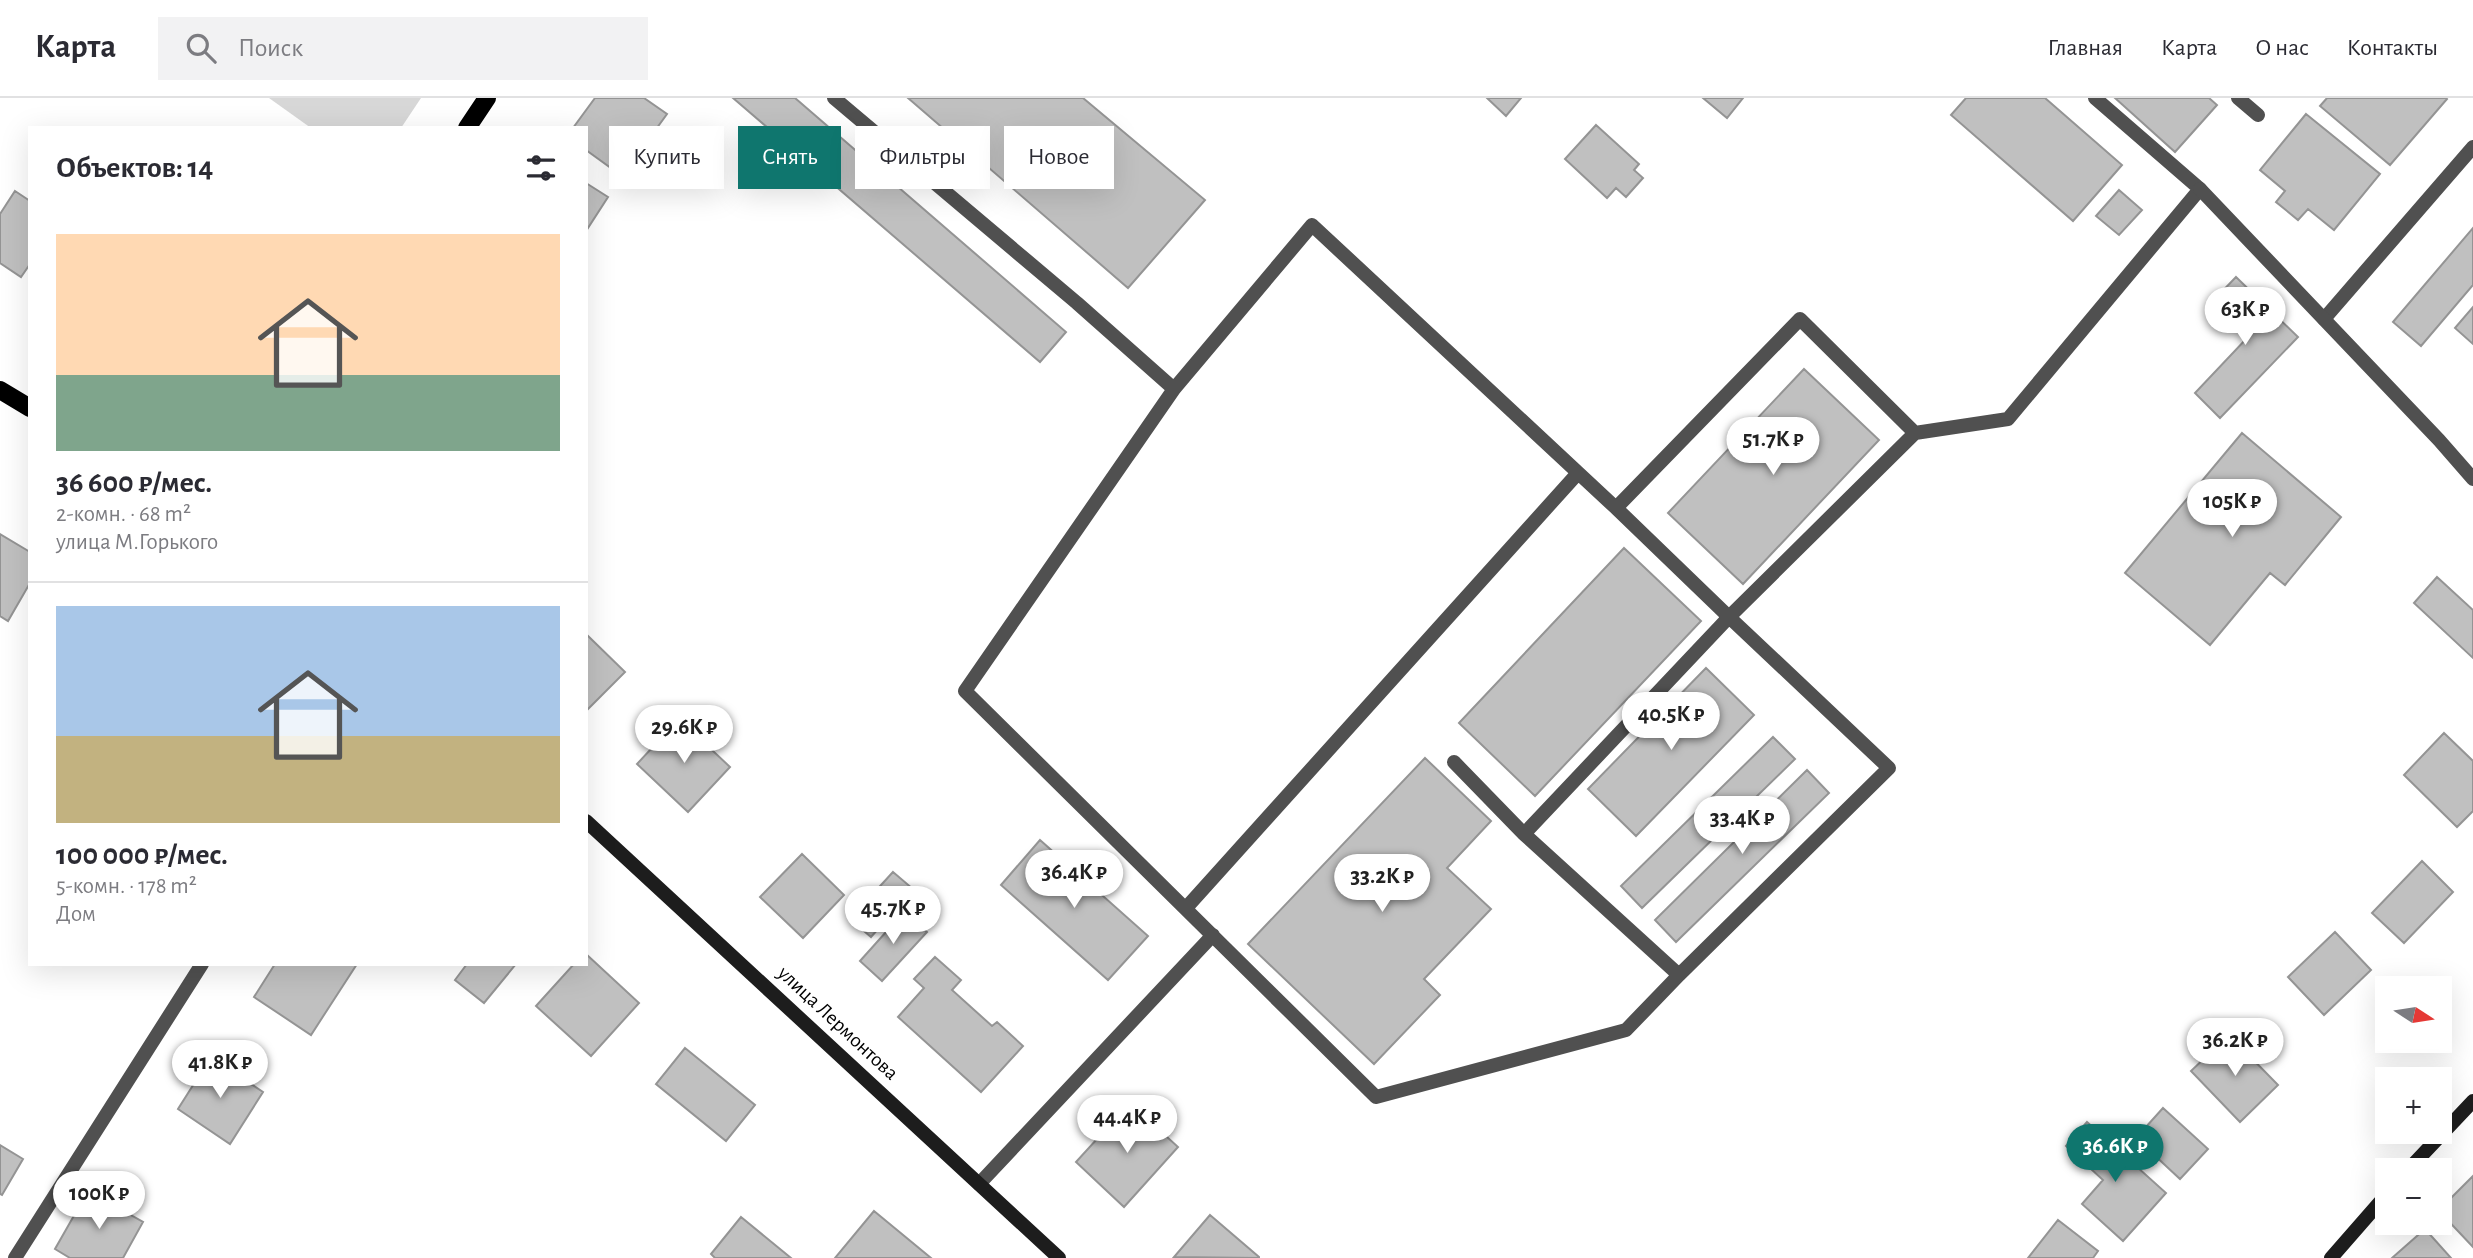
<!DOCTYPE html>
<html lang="ru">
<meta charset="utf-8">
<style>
:root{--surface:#fff;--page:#f2f2f3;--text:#2b2b33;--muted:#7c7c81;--line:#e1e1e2;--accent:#0f766e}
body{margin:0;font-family:"Alegreya Sans",sans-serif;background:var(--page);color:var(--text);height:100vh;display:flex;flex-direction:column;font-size:26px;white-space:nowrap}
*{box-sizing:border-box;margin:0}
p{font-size:23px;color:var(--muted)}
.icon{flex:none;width:38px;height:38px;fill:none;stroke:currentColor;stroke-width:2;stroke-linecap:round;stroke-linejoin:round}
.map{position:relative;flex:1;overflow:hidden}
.side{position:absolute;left:28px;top:28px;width:560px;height:840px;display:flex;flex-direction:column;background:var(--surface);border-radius:0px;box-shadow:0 7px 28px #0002}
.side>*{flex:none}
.guide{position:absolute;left:609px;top:28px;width:665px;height:63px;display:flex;gap:14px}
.needle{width:46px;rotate:102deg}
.buttons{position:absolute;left:2375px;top:878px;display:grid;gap:14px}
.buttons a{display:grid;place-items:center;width:77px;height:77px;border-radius:0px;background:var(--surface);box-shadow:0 7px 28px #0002;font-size:35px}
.price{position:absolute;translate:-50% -60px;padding:0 16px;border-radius:24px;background:#fff;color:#222;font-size:23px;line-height:46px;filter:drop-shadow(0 2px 4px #0008)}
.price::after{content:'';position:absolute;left:50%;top:42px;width:21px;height:16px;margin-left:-10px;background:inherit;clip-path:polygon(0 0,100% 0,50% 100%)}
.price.on{background:var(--accent);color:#fff}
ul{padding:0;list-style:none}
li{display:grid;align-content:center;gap:14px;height:371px;padding:0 28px}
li+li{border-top:2px solid var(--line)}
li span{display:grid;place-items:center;height:217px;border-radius:0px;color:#555}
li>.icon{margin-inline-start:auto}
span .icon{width:126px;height:126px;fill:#fffc;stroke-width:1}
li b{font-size:30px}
h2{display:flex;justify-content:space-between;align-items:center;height:84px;padding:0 28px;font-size:30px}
.chip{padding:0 24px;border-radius:0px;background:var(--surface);box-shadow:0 7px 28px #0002;font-size:24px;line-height:63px}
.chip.on{background:var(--accent);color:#fff}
header{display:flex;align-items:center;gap:42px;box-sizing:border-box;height:98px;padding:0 35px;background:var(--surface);border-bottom:2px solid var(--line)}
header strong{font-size:33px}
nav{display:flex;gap:38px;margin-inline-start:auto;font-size:24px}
.search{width:490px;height:63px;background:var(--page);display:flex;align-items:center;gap:18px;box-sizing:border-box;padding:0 24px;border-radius:0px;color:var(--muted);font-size:26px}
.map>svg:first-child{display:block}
.green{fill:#d7d7d7}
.building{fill:#c0c0c0;stroke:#949494;stroke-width:2}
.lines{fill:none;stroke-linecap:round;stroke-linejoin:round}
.lane{stroke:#505050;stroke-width:14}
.street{stroke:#505050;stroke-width:14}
.secondary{stroke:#1d1d1d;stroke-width:14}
.primary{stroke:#000;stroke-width:18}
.labels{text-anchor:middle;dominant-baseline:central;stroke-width:5;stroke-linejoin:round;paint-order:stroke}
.street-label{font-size:21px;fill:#000;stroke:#fff}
</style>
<header>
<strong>Карта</strong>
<div class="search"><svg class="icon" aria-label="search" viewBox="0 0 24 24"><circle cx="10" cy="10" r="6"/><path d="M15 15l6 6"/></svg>Поиск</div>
<nav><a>Главная</a><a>Карта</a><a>О нас</a><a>Контакты</a></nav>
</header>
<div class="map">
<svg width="2473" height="1160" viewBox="0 0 2473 1160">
<rect width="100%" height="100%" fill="#fff"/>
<path class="green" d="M269 0H421L401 30H311Z"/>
<path class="building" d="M595 0H644L667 16 622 78 586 52V30H573Z
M733 0H795L1066 234 1040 264Z
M908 0H1083L1205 102 1128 190Z
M1487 0H1521L1506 18Z
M1703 0H1743L1727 20Z
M1966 0H2045L2122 67 2073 123 1951 17Z
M2115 0H2209L2217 7 2175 54Z
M2327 0H2446L2447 1 2390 67 2320 8Z
M2306 16 2380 76 2334 132 2308 111 2298 122 2276 104 2285 93 2260 72Z
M1596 27 1639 66 1634 72 1643 80 1626 99 1616 90 1607 100 1565 61Z
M586 85 608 99 586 133Z
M2119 92 2142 112 2119 137 2096 118Z
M15 93 30 103V166L21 179 0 165V116Z
M2473 130V187L2421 248 2393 224Z
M2236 179 2298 239 2220 320 2195 295 2248 239 2212 204Z
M2473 209V246L2455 230Z
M1804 271 1879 342 1743 486 1668 415Z
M2242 335 2341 419 2285 487 2270 475 2210 547 2125 475Z
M0 436 30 454V485L8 523 0 518Z
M1624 450 1701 523 1535 698 1459 625Z
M2437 479 2473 512V560L2414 505Z
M586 536 625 574 586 613Z
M1706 570 1754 617 1636 738 1588 691Z
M679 621 730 669 688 714 637 666Z
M2444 635 2473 663V713L2457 729 2404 677Z
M1773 639 1795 661 1642 810 1621 788Z
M1425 660 1491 723 1447 770 1491 811 1424 881 1440 897 1374 966 1248 846Z
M1807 672 1829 695 1676 844 1655 822Z
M1040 742 1148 838 1108 882 1001 787Z
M802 756 844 797 803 840 760 799Z
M2422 763 2453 794 2404 845 2372 815Z
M893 774 913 791 871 839 850 821Z
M904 814 927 834 882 883 860 863Z
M2335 834 2371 872 2324 917 2288 879Z
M586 856 639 905 591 958 536 908 574 866H586Z
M935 859 961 882 952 892 992 928 997 924 1023 948 981 994 898 919 924 890 914 881Z
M275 866H357L311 937 254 899Z
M467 866H516L484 905 455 882Z
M2229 937 2278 987 2240 1024 2191 973Z
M685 950 755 1007 726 1043 656 986Z
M211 959 263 994 230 1046 178 1011Z
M1130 1005 1178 1049 1124 1109 1076 1064Z
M2163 1010 2208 1051 2180 1081 2136 1040Z
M2087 1024 2166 1095 2123 1143 2082 1106 2103 1082 2066 1048Z
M0 1047 23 1061 2 1097 0 1096Z
M2473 1078V1149L2440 1114V1111Z
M88 1093 143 1124 123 1160H70L55 1151Z
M874 1113 931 1160H835Z
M1210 1117 1259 1159V1160L1174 1159Z
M741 1119 791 1160H715L711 1156Z
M2058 1122 2098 1153 2093 1160H2028Z
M2425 1131 2451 1160H2392Z"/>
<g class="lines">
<path class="lane" d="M834 0 1077 205 1174 291 965 593 1376 999 1626 932 1679 877
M2238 0 2258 17
M2324 221 2473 49
M1174 291 1312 127 1616 410 1800 221 1915 335
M1616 410 1729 519 1915 335 2008 321 2200 91 2095 0
M1729 519 1889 670 1679 877 1524 736Z
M1454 664 1524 736
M1186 810 1578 375
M979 1086 1213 837"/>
<path class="street" d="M2200 91 2439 342 2473 381
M15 1160 202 866"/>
<path class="secondary" d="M586 723 1059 1160
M2407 1073 2473 1003
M2331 1160 2387 1096"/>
<path class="primary" d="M467 30 487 0
M0 292 30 310"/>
</g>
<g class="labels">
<g class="street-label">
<text transform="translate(838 925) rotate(43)">улица Лермонтова</text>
</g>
</g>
</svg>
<div class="buttons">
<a><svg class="needle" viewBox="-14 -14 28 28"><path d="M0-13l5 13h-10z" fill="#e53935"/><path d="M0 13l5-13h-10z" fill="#7c7c81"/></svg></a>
<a>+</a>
<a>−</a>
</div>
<b class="price" style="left:2245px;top:249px">63K ₽</b>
<b class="price" style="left:1773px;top:379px">51.7K ₽</b>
<b class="price" style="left:2232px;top:441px">105K ₽</b>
<b class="price" style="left:1671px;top:654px">40.5K ₽</b>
<b class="price" style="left:684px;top:667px">29.6K ₽</b>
<b class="price" style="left:1742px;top:758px">33.4K ₽</b>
<b class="price" style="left:1074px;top:812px">36.4K ₽</b>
<b class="price" style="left:1382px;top:816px">33.2K ₽</b>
<b class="price" style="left:893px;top:848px">45.7K ₽</b>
<b class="price" style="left:2235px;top:980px">36.2K ₽</b>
<b class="price" style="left:220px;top:1002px">41.8K ₽</b>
<b class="price" style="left:1127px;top:1057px">44.4K ₽</b>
<b class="price on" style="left:2115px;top:1086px">36.6K ₽</b>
<b class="price" style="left:99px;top:1133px">100K ₽</b>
<div class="guide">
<a class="chip">Купить</a>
<a class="chip on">Снять</a>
<a class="chip">Фильтры</a>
<a class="chip">Новое</a>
</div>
<section class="side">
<h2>Объектов: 14<svg class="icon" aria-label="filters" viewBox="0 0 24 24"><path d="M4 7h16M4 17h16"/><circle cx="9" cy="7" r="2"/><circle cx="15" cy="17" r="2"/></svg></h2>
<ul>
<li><span style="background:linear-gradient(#ffd9b3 65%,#7fa58c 0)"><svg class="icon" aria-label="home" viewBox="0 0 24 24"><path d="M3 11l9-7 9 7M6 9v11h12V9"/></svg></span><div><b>36 600 ₽/мес.</b><p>2-комн. · 68 m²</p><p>улица М.Горького</p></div></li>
<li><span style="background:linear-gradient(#a9c7e8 60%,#c2b280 0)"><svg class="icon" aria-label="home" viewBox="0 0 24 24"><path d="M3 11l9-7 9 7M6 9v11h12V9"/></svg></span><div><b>100 000 ₽/мес.</b><p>5-комн. · 178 m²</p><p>Дом</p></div></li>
</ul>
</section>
</div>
